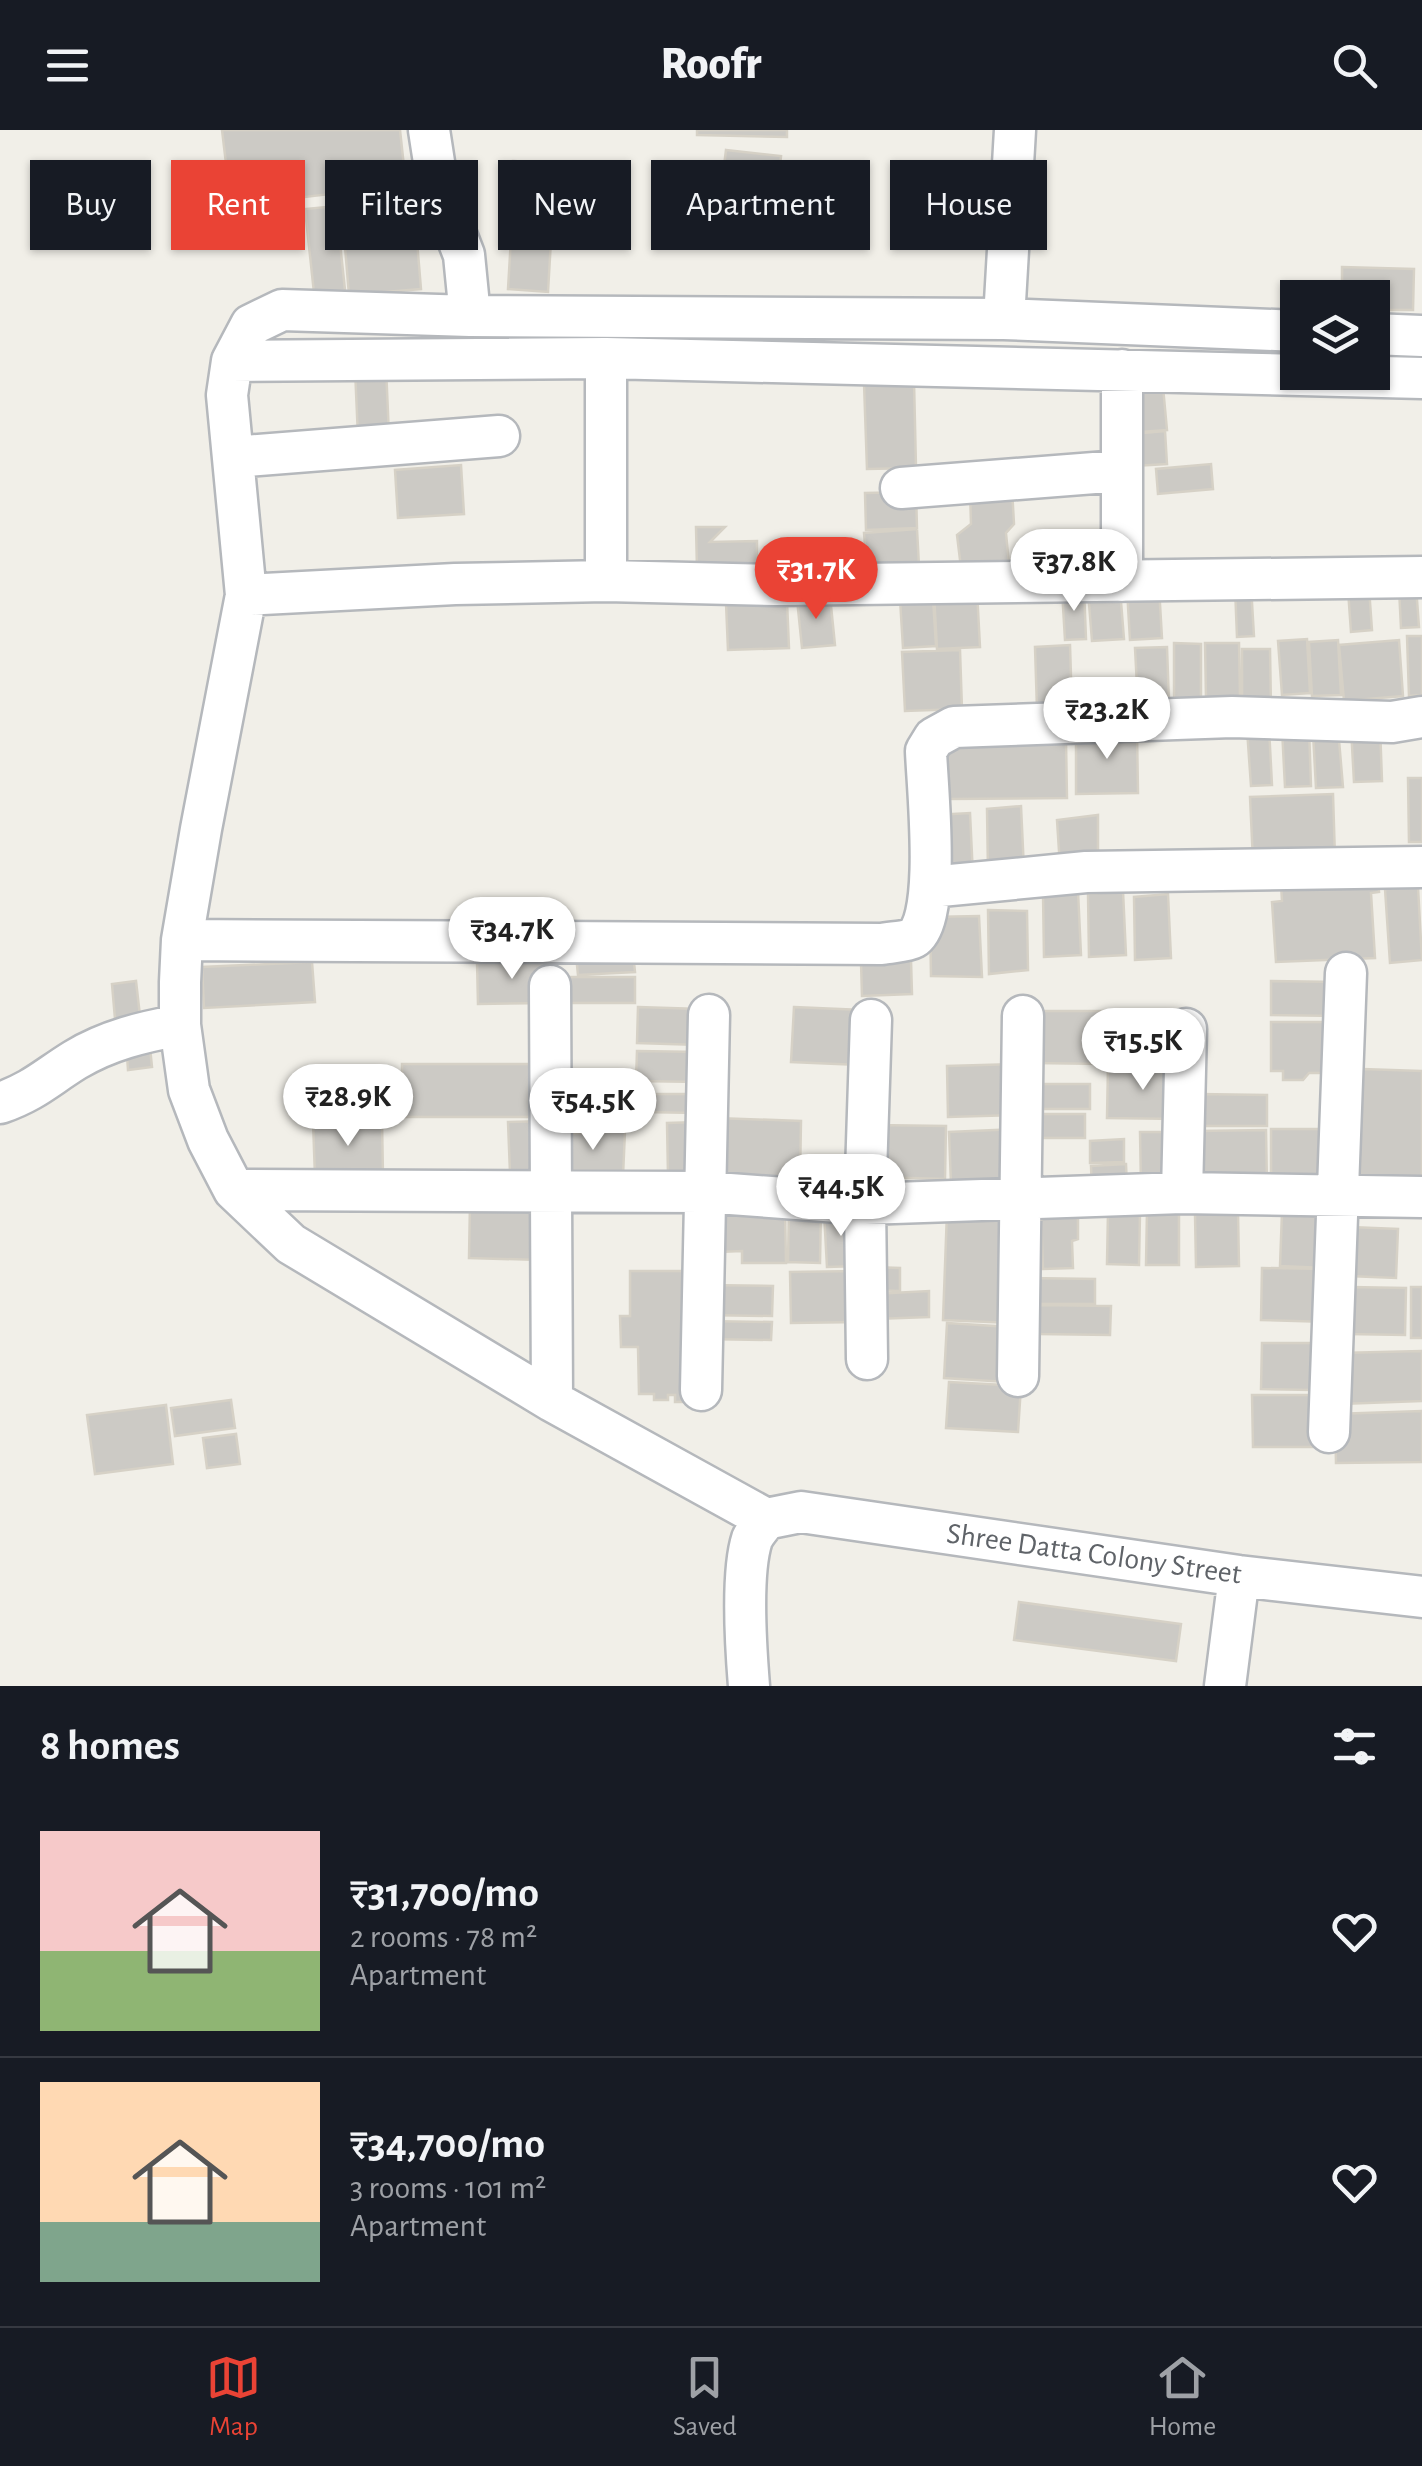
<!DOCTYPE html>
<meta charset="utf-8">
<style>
:root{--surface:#171b24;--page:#242831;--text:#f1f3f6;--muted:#9ea1a6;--line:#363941;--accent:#ea4335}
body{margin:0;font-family:"Alegreya Sans",sans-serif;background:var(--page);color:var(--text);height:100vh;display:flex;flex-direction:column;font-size:38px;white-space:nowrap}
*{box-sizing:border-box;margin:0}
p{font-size:32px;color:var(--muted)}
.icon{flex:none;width:55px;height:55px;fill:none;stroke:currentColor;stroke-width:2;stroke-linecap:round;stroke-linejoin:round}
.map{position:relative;height:1556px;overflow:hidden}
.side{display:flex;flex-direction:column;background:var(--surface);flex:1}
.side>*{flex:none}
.banner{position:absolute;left:30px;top:30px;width:1362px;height:90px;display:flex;gap:20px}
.buttons{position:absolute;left:1280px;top:150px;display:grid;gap:20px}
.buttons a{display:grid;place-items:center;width:110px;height:110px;border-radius:0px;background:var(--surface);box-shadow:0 2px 8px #0004;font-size:50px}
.price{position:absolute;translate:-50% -85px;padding:0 22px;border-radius:35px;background:#fff;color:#222;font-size:32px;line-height:65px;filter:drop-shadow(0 2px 5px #0008)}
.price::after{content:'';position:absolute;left:50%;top:60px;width:30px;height:22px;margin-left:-15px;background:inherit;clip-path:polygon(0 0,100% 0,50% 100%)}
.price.current{background:var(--accent);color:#fff}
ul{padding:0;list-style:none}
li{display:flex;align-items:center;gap:30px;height:250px;padding:0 40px}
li+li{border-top:2px solid var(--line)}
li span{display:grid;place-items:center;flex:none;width:280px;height:200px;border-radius:0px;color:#555}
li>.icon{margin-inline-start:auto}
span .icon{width:120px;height:120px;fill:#fffc;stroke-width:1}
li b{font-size:42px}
h2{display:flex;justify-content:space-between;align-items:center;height:120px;padding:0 40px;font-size:42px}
.chip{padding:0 35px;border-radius:0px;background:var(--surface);box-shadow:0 2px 8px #0004;font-size:35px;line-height:90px}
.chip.current{background:var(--accent);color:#fff}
header{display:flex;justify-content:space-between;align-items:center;height:130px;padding:0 40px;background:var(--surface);font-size:45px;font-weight:800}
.dock{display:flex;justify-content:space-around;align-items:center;height:140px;border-top:2px solid var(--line);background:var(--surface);font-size:28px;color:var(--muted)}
.dock a{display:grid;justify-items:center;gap:5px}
.dock .current{color:var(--accent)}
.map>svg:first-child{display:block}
.building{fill:#cccac5;stroke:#d6d1c6;stroke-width:2.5}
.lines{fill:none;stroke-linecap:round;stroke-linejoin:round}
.minor-casing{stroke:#b5b8bc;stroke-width:45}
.minor{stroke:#fff;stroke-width:40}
.labels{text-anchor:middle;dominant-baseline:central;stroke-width:8;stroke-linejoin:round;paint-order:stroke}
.street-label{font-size:30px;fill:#5f6368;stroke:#fff}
</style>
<header><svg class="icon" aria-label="menu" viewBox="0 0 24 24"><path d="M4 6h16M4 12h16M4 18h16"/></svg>Roofr<svg class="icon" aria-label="search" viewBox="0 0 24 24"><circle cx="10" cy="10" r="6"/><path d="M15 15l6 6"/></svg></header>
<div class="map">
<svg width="1422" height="1556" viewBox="0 0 1422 1556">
<rect width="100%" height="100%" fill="#f1efe8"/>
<path class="building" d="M222 0H400L406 55 279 70 280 77 259 80 260 89 233 92Z
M697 0H787V7L697 5Z
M726 20 781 26 776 75 720 68Z
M513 31 546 33 542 100 509 98Z
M336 76 345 160 314 163 305 79Z
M416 99 421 159 349 165 344 105Z
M511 108 551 110 548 162 508 159Z
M1342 137 1414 139 1413 180H1372V168H1342Z
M386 237 389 306 358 307 355 239Z
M1162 246 1167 300 1127 303 1123 249Z
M914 251 916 338 867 339 864 253Z
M1165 301 1167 334 1134 336 1132 304Z
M1211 334 1213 359 1158 364 1156 339Z
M461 335 464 384 398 388 395 340Z
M1012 359 1014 394 1006 403 1009 434 961 438 957 405 971 394 970 361Z
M916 362 917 398 866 400 865 363Z
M696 397H725L710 412 757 411V426H762L763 447 697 439Z
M917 399 919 436 867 440 864 403Z
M1251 456 1254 506 1237 507 1235 457Z
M1416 456 1419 497 1401 498 1399 458Z
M1159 457 1162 508 1130 510 1127 459Z
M1084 458 1086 509 1065 510 1062 460Z
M1369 458 1372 500 1351 502 1348 460Z
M1120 459 1124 509 1092 511 1088 461Z
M977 461 980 517 937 519 934 464Z
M830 466 835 515 802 518 797 469Z
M933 468 936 516 903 518 900 469Z
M787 471 789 518 728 520 726 473Z
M1407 506H1422V565L1409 566Z
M1307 509 1310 563 1282 565 1278 511Z
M1338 510 1341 565 1312 566 1309 512Z
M1399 510 1403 566 1344 571 1339 515Z
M1174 513 1201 514V569L1174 570Z
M1205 513H1239L1240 567 1206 568Z
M1070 515 1072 578 1037 580 1035 517Z
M1167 517 1169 573 1138 575 1135 518Z
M1242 519H1270L1271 578 1242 577Z
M960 520 962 579 905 581 902 522Z
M1380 596 1382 651 1354 652 1351 598Z
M1269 598 1272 655 1251 656 1247 599Z
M1309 598 1311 656 1285 657 1282 599Z
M1076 601H1137L1138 663 1076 664Z
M1329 602 1330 610H1339L1343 657 1316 658 1313 603Z
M1066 611 1067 668 946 669 945 613Z
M1408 648H1422V712H1409Z
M1333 664 1335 728 1253 731 1250 667Z
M1021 676 1024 740 988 742 987 679Z
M970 683 973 746 936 748 935 685Z
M1098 685V735L1060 736 1057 690Z
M1378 750 1379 762 1371 763 1375 828 1276 832 1272 772 1282 771 1281 754Z
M1418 757 1422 830 1390 833 1385 759Z
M1078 761 1081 825 1044 827 1043 764Z
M1123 761 1126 825 1089 827 1088 764Z
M1168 764 1171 828 1135 830 1134 767Z
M988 780 1027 781 1028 840 989 844Z
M979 786 982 847 931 846 930 787Z
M633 822 635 842 578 845 576 825Z
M546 830V873L478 874 477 831Z
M911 830 912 864 862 866 861 832Z
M312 832 315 872 204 878 202 837Z
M565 847H635V873H565Z
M136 851 140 886 115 889 112 854Z
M1271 851 1338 852 1337 886 1271 885Z
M638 877 700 879 699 915 637 913Z
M794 877 862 880 859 935 791 932Z
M1036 881H1103V934L1035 933Z
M1177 883 1178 906 1106 908 1105 885Z
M1271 892H1335L1336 943H1309L1303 950H1283V941H1271Z
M149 908 152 937 128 940 126 910Z
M637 921 700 922V952L636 951Z
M402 934H544V987H402Z
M1016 934 1017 985 948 987 947 936Z
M1108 936 1178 937V989L1107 988Z
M1362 939 1422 941V1052L1360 1050Z
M1027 954H1090V979H1027Z
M642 964H697V983L642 982Z
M1198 964 1267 965V996H1197Z
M1026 984H1085V1008H1026Z
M716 988 801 991 800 1048 714 1045Z
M313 991H382L383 1046 315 1047Z
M547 991 549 1041 510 1043 508 992Z
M699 992 700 1044 668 1045 667 993Z
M874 995 946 996 945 1049 873 1047Z
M1018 999 1020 1052 951 1054 949 1002Z
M1271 999H1327L1324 1054 1271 1052Z
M1266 1000 1267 1055H1198L1197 1001Z
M625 1001 623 1046 563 1043 560 1004Z
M1140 1002H1177L1178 1055 1141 1056Z
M1124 1009V1032L1090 1033V1011Z
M1126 1034 1127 1057 1092 1060 1091 1036Z
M470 1073 540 1075 539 1130 469 1128Z
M789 1076 821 1077 820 1133 788 1132Z
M785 1079 786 1133H742V1121L719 1122 718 1080Z
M855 1081 858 1136 827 1137 824 1082Z
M1147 1081H1179V1135H1146Z
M947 1082 1016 1085 1012 1193 943 1190Z
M1065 1082 1068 1087H1078V1109L1072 1111 1073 1138 1043 1139 1041 1083Z
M1108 1082 1140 1083 1139 1135 1107 1134Z
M1238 1082 1239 1136 1196 1137 1195 1084Z
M1282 1082 1328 1084 1325 1138 1280 1136Z
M1350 1097 1398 1099 1396 1148 1349 1146Z
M871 1137 900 1138V1161L870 1160Z
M1262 1138 1328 1139V1192L1261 1190Z
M630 1141H695L696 1272H675V1265H668V1270H654V1264H639L638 1217H621L620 1186H630Z
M859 1141 860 1192 791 1193 790 1142Z
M1028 1148 1095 1149V1174H1029Z
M705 1155 773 1156 772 1186 704 1185Z
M1350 1157 1406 1158 1405 1205 1349 1204Z
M1411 1157H1422V1208H1411Z
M929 1161V1187L875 1189 873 1164Z
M1040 1175 1111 1176 1110 1205 1039 1204Z
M704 1191 772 1192 771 1210 704 1209Z
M947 1193 1010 1197 1007 1252 944 1248Z
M1262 1213H1313L1312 1260 1261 1259Z
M1422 1221V1271L1341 1274 1340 1223Z
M949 1252 1021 1256 1018 1302 946 1298Z
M1252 1265H1321L1322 1317H1253Z
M231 1270 235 1298 175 1306 171 1278Z
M166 1275 173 1334 95 1344 87 1285Z
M1422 1281V1332L1336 1333 1335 1284Z
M236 1304 240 1334 207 1338 203 1308Z
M1019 1472 1181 1494 1176 1531 1014 1510Z"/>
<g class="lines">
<defs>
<path id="minor" d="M429 0 438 58 464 125 470 186
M1004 189 1015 0
M1372 204 1422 206
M606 228V451
M232 231 606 228 1422 248
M233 327 499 306
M901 358 1120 341
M1122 451V240
M246 465 455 454 606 451 775 455 1422 447
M930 757 1086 742 1422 737
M182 810 882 814C891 812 906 812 913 808 942 791 927 654 926 621L934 608 954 597 1232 587 1392 592 1422 587
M550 856 552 1271
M0 973C34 961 46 948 75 930 108 910 143 902 180 895
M234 1060 703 1062 865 1074 1182 1063 1422 1067
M1182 1063 1186 899
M867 1229 865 1074 871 890
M1018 1246 1023 886
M701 1260 709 885
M1329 1302 1346 843
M766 1389 552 1271 291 1114 234 1060 208 1010 189 960 180 895V852L182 810 201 699 246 465 227 265 232 231 251 195 282 180 470 186 1004 189 1298 201
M766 1389 801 1382 1239 1446 1422 1467
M749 1556C746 1519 741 1443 752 1409 755 1402 762 1395 766 1389
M1225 1556 1239 1446"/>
</defs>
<use href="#minor" class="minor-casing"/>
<use href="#minor" class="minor"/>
</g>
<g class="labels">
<g class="street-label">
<text transform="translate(1094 1424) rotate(8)">Shree Datta Colony Street</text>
</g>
</g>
</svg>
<div class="buttons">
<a><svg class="icon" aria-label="layers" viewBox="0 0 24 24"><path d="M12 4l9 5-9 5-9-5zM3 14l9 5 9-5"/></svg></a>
</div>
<b class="price" style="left:1074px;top:484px">₹37.8K</b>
<b class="price current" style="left:816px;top:492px">₹31.7K</b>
<b class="price" style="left:1107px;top:632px">₹23.2K</b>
<b class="price" style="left:512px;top:852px">₹34.7K</b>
<b class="price" style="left:1143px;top:963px">₹15.5K</b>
<b class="price" style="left:348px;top:1019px">₹28.9K</b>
<b class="price" style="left:593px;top:1023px">₹54.5K</b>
<b class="price" style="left:841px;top:1109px">₹44.5K</b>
<div class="banner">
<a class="chip">Buy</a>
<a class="chip current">Rent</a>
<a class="chip">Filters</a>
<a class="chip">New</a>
<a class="chip">Apartment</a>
<a class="chip">House</a>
</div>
</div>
<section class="side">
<h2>8 homes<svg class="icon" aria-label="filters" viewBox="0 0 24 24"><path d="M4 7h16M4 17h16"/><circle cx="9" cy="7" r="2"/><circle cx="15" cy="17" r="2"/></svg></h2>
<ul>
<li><span style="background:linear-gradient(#f6c9c9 60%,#8fb573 0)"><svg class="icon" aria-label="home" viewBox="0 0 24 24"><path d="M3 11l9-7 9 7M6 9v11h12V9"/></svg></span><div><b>₹31,700/mo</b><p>2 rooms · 78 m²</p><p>Apartment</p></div><svg class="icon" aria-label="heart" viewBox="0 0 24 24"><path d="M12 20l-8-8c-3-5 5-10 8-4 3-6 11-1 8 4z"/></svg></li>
<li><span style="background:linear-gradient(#ffd9b3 70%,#7fa58c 0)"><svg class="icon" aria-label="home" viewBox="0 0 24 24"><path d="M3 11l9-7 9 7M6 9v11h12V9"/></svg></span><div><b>₹34,700/mo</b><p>3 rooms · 101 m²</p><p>Apartment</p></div><svg class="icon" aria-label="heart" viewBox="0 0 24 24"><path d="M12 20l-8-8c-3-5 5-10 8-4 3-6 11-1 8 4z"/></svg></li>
</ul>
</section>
<nav class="dock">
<a class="current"><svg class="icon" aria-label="map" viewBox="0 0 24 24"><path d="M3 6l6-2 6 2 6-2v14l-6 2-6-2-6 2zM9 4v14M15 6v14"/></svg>Map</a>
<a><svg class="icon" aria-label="saved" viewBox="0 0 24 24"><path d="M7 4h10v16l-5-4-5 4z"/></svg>Saved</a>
<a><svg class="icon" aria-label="home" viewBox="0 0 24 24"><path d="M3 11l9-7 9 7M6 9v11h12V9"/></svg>Home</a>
</nav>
